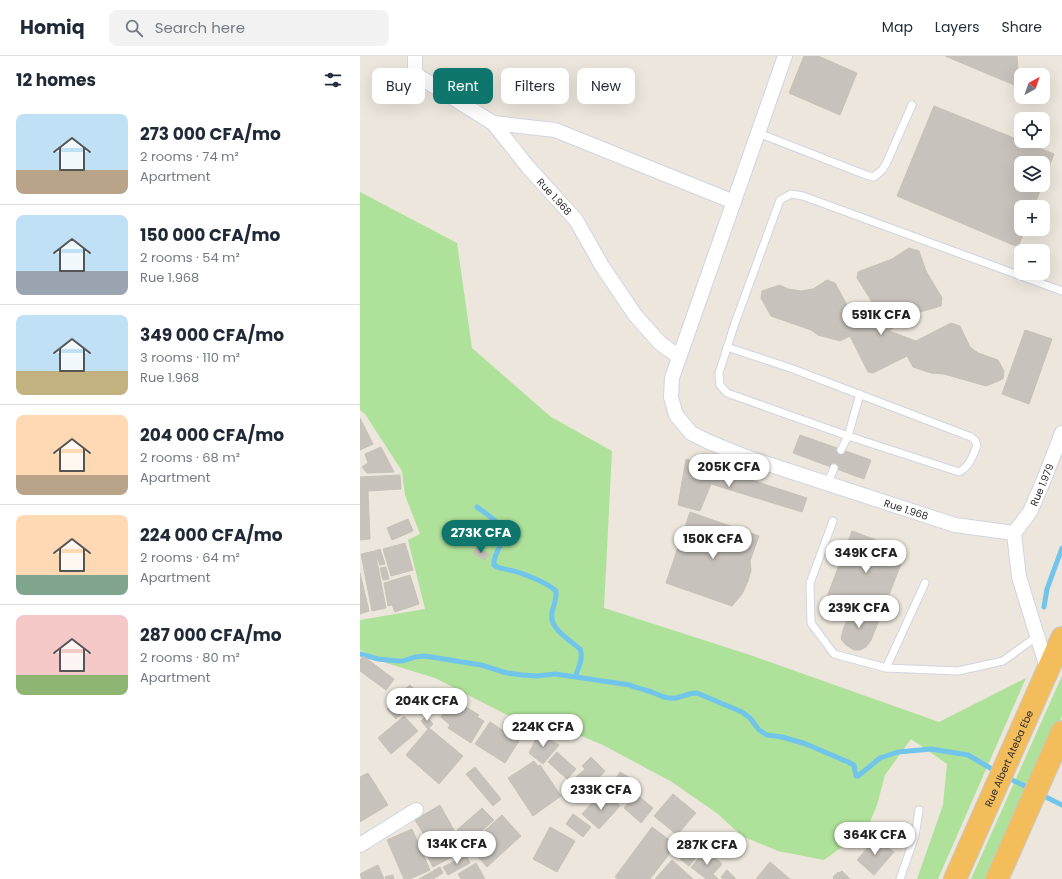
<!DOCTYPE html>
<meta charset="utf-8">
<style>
:root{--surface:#fff;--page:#f2f2f3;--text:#1f2937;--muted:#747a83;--line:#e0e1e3;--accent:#0f766e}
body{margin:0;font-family:Poppins,sans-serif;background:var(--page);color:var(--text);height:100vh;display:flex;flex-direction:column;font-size:15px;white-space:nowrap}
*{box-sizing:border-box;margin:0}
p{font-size:13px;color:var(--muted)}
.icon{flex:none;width:22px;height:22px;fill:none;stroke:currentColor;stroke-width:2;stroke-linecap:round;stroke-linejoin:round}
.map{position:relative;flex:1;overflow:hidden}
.details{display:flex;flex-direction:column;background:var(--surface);width:360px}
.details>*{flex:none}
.banner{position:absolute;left:12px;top:12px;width:380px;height:36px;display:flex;gap:8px}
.needle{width:26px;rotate:40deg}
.controls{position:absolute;left:654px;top:12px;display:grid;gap:8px}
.controls a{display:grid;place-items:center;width:36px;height:36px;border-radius:8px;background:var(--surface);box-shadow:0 4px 16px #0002;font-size:20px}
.price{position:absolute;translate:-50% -34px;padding:0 9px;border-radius:14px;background:#fff;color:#222;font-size:13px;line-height:26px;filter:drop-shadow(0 1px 2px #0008)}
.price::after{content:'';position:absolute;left:50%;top:24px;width:12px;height:9px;margin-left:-6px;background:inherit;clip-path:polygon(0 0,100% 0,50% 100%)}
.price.on{background:var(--accent);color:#fff}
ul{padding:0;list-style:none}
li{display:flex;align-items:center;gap:12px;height:100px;padding:0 16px}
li+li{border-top:1px solid var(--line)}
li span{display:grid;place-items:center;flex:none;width:112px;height:80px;border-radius:8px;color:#555}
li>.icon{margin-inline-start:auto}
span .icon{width:48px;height:48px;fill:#fffc;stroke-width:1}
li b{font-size:17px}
h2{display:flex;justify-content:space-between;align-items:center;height:48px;padding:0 16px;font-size:17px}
.pill{padding:0 14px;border-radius:8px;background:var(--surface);box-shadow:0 4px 16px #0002;font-size:14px;line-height:36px}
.pill.on{background:var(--accent);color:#fff}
header{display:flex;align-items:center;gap:24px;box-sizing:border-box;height:56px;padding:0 20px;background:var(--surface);border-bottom:1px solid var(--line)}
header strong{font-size:19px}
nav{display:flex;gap:22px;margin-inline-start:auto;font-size:14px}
.search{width:280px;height:36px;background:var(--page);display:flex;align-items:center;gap:10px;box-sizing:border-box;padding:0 14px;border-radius:8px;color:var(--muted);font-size:15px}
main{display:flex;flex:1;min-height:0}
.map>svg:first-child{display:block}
.green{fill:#aee199}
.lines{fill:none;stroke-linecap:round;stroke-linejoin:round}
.stream{stroke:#71c5eb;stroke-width:5}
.building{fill:#c7c2bb;stroke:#c7c2b6}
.service-casing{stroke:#d1d4e2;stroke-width:9}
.minor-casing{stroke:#d1d4e2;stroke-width:16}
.trunk-casing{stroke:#c8c8c8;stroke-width:24}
.service{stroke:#fff;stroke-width:7}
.minor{stroke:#fff;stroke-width:14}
.trunk{stroke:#f4bd5c;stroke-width:22}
.labels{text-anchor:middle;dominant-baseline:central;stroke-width:4;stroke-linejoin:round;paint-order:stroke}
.street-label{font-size:10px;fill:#2a2a2a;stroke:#fff}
</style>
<header>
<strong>Homiq</strong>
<div class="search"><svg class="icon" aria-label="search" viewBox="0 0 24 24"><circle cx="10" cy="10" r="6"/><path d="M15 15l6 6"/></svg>Search here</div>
<nav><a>Map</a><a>Layers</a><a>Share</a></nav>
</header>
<main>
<section class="details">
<h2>12 homes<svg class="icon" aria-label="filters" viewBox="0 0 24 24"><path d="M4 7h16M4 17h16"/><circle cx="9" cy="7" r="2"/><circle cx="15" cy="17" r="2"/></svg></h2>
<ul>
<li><span style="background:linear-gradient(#bfe0f5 70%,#b9a48a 0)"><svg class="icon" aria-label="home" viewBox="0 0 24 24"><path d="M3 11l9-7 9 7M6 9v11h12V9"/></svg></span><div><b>273 000 CFA/mo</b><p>2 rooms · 74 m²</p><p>Apartment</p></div></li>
<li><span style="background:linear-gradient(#bfe0f5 70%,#9aa5b1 0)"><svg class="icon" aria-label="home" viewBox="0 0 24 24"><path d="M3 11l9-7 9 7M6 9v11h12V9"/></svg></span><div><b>150 000 CFA/mo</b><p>2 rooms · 54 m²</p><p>Rue 1.968</p></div></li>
<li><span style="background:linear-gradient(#bfe0f5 70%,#c2b280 0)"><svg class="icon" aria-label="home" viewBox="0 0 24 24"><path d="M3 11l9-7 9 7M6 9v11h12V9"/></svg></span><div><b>349 000 CFA/mo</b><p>3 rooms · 110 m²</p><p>Rue 1.968</p></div></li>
<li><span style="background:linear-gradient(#ffd9b3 75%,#b9a48a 0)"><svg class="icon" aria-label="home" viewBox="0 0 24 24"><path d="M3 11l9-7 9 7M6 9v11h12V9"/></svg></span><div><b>204 000 CFA/mo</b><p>2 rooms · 68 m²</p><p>Apartment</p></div></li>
<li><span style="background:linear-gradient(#ffd9b3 75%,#7fa58c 0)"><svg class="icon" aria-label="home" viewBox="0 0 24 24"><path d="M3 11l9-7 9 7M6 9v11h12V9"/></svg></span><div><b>224 000 CFA/mo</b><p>2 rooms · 64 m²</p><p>Apartment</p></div></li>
<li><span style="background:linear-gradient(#f6c9c9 75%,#8fb573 0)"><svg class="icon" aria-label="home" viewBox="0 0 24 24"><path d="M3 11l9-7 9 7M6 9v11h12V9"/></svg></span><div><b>287 000 CFA/mo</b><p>2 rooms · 80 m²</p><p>Apartment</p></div></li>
</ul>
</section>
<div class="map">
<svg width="702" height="823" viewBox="0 0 702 823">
<rect width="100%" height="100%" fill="#ece6dc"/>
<path class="green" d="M0 136 97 187 112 292 191 361 252 395 244 552 390 599 579 666 666 622 578 823H557L583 749 587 708 551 683 525 719 517 749 507 773 464 804 418 795 382 780 358 758 312 726 243 689 185 665 147 659 75 622 26 607 0 594V564L65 553 48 484 60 478 45 439 42 415 5 358 0 354Z
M702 620V660L630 823H611Z"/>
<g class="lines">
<path class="stream" d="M117 451C132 462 151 472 139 492 136 498 133 503 134 509 139 513 143 512 149 514 161 516 188 527 196 535 197 543 193 550 192 557 189 573 210 584 220 593 224 601 218 613 215 621
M684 551 687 533 702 492
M0 598 18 603 38 605H43L55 601 65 600 121 609 147 617 162 619 177 620 195 618 270 629C275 632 279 632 285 634 295 636 304 644 316 642 324 640 328 637 337 637L382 656 390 662 399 674 407 679 422 681 446 688 488 706 494 709 496 720H498L520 702 538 696 571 693 608 699 637 716
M646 721 671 733
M680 738 702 749"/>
</g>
<path class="building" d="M444 0H458L497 17 480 59 429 37Z
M585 0H657L659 31Z
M574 50 694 98 683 127V107H661V129H682L674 151H661V173H665L658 191 537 140Z
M549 192 559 195 566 215 582 242 581 250 560 256 549 261 529 275 522 273 516 254 509 241 497 222 498 216 532 203Z
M467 224 475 227 494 262 556 285 591 267 600 270 610 291 618 297 638 304 644 315 643 323 626 330 584 318 571 317 553 311 547 300 513 317 508 316 490 280 480 285 458 279 451 274 411 260 401 242 402 235 420 229 428 233 441 235 453 233Z
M665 274 692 283 669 348 642 338Z
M0 362 13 388 0 394Z
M440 379 511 404 504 423 433 397Z
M21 391 34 416 7 417 2 411 8 407 5 398Z
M326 403 447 442 442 456 351 428 340 455 318 449Z
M40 419 41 433 8 435 10 483 0 484V421Z
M330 456 399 480 390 505 391 514 388 525 382 538 372 550 306 527Z
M48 463 53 475 32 484 27 472Z
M492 475 546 495 520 562 467 541Z
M45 487 53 514 31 520 23 493Z
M116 491 129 498 125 504 113 497Z
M20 493 25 508 20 509 15 495Z
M15 495 26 552 12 555 1 498Z
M26 511 29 523 23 524 20 512Z
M0 517 9 555 0 558Z
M50 519 59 548 35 556 32 549 28 550 24 527Z
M492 550 520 562 511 584 506 591 500 594H494L486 589 481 583 483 574Z
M3 600 34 623 26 634 0 615V604Z
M50 629 56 636 51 641 44 634Z
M72 635 83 642 74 657 62 650Z
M39 642 48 652 36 663 27 653Z
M90 646 99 651 101 648 119 659 117 661 124 665 111 687 88 672 90 669 81 661Z
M44 660 58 675 31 698 18 682Z
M66 660 73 668 68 673 61 665Z
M130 666 159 685 145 707 115 688Z
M69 672 103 700 79 728 46 699Z
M179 677 199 689 183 708 169 697Z
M197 696 216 713 207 723 188 706Z
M231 701 245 715 228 734 215 722 225 713 222 710Z
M174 705 178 710 180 709 201 740 173 760 148 722Z
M115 711 141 743 133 750 106 718Z
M260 716 274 724 263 745 248 736Z
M8 717 28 749 0 766V721Z
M245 737 260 750 239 773 222 758 233 746 235 748Z
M276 738 293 752 281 767 264 752Z
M313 738 336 757 317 779 294 760Z
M80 749 105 794 73 811 59 784 65 780 55 764Z
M122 752 134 764 108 787 97 774Z
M213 758 231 771 223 781 206 768Z
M142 759 161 780 127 811 108 790Z
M190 771 215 785 197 816 173 803Z
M292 771 316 789 290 823H258L255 821Z
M52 773 70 814 50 823H44L27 784Z
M331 777 346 790 329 810 314 798Z
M516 782 534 796 514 819 497 804Z
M346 794 362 808 353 818 358 823H346L331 811Z
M106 799 110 807 88 819 83 811Z
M312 804 333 823H295Z
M410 806 430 823H396Z
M116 807 125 823H101L98 818Z
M18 809 24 823H2L0 818Z
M80 811 83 817 73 823H59Z
M367 814 376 823H363L361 821Z
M482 815 490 823H473L474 822 473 821 478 816 479 817Z
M33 819 34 823H26L25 821Z"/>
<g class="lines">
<defs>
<path id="service" d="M398 77 506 119 514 121 522 114 526 108 552 49
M367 291 433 313 611 381 615 384 617 390C612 401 610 410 599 416L488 380 367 337 360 329 359 317 375 267 420 144 431 138 443 140 702 235
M481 394 488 380 500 338
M468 426 474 412
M473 465 450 527 451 567 474 598 526 612 598 615 643 605 676 581
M526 612 565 527
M540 823 555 780 559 754"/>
<g id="minor">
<path id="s1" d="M55 0V18L133 67 168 111 216 164 242 210 275 259 300 287 319 301"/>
<path id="s2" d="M425 0 312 322 311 341 316 359 331 377 349 386 386 401 595 469 654 477"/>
<path d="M133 67 195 74 374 146"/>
<path d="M654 477 659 521 688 615"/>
<path id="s3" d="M654 477 670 456 685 421 702 377"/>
<path d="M0 789 56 754"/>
</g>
<g id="trunk">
<path id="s4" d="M595 823 702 582"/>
<path d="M637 823 702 676"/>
</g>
</defs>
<use href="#service" class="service-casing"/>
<use href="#minor" class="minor-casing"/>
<use href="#trunk" class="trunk-casing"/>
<use href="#service" class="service"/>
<use href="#minor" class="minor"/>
<use href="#trunk" class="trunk"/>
</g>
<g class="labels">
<g class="street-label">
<text stroke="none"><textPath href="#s1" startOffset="206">Rue 1.968</textPath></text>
<text stroke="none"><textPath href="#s3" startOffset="56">Rue 1.979</textPath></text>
<text stroke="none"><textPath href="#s2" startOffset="631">Rue 1.968</textPath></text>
<text stroke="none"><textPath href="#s4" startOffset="132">Rue Albert Ateba Ebe</textPath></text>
</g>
</g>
</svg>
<div class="controls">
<a><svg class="needle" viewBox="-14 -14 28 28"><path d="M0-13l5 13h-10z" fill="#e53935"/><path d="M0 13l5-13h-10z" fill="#747a83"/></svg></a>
<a><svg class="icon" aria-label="locate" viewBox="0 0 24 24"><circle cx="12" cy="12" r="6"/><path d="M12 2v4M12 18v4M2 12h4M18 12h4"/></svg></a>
<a><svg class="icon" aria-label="layers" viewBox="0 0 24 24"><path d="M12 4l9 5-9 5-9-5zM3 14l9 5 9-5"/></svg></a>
<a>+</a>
<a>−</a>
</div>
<b class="price" style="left:521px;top:280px">591K CFA</b>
<b class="price" style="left:369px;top:432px">205K CFA</b>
<b class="price on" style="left:121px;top:498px">273K CFA</b>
<b class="price" style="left:353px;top:504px">150K CFA</b>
<b class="price" style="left:506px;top:518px">349K CFA</b>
<b class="price" style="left:499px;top:573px">239K CFA</b>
<b class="price" style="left:67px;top:666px">204K CFA</b>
<b class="price" style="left:183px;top:692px">224K CFA</b>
<b class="price" style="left:241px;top:755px">233K CFA</b>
<b class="price" style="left:515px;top:800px">364K CFA</b>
<b class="price" style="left:97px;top:809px">134K CFA</b>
<b class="price" style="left:347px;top:810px">287K CFA</b>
<div class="banner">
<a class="pill">Buy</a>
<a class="pill on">Rent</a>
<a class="pill">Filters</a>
<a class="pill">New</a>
</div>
</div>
</main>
